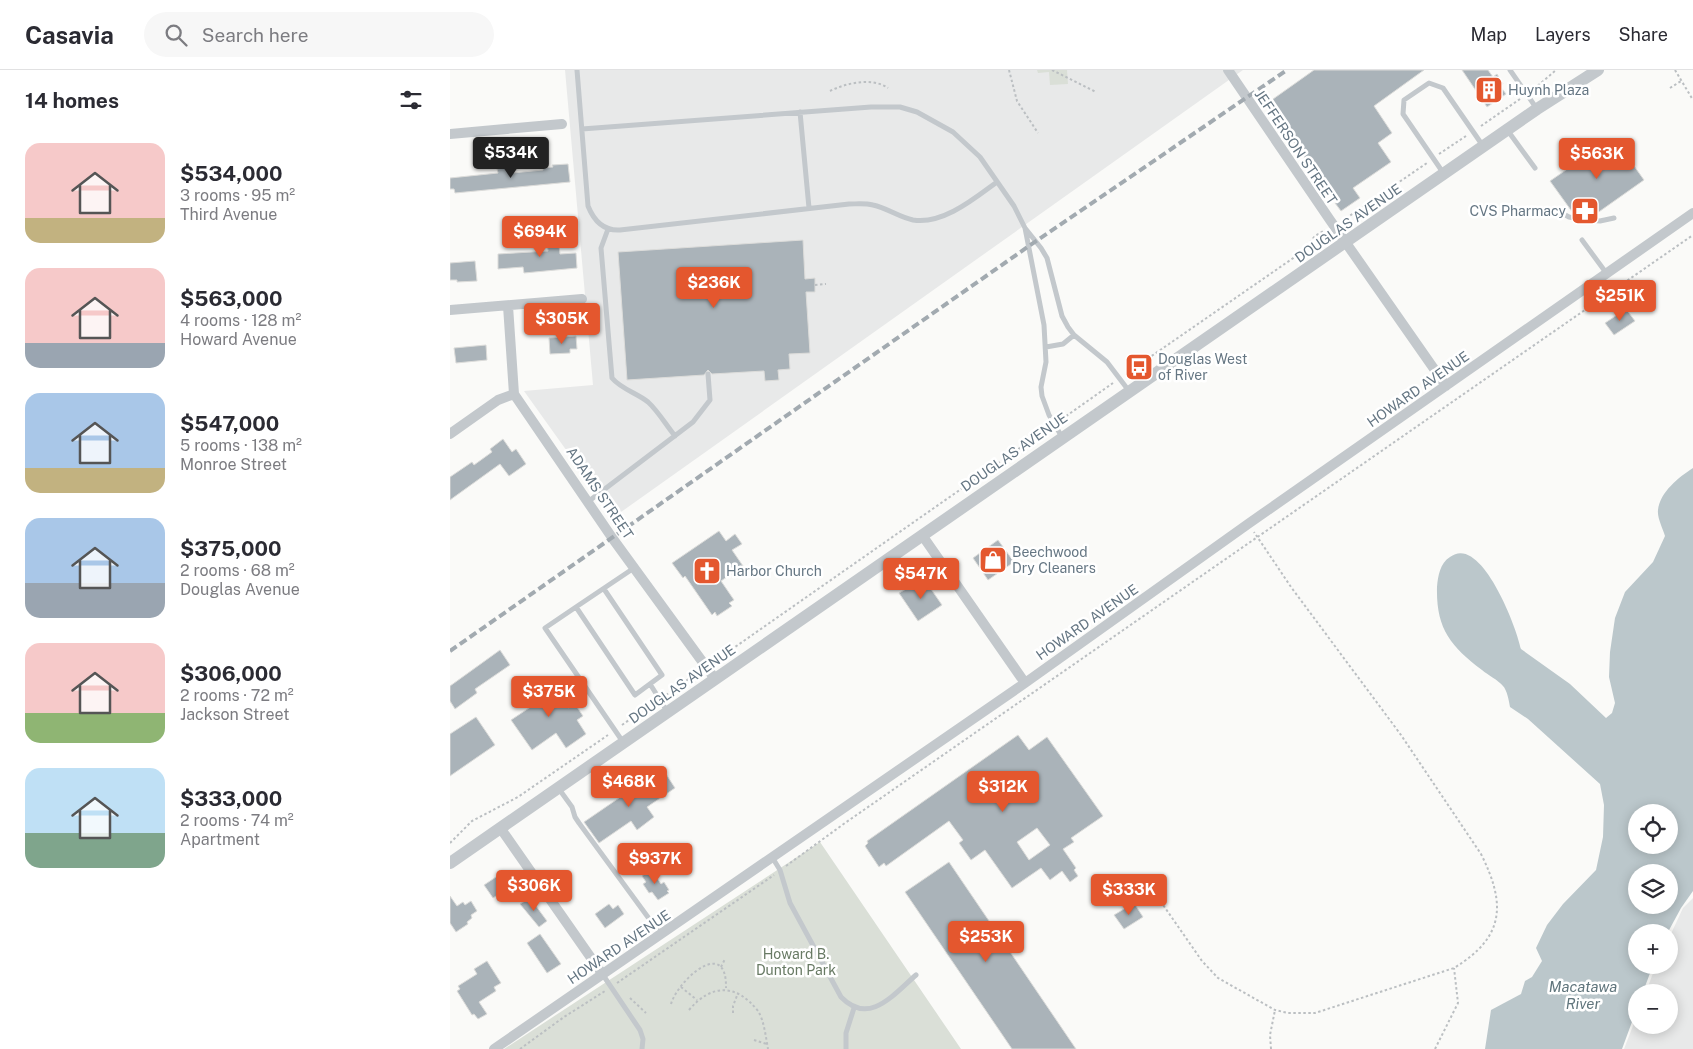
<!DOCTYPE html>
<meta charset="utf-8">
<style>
:root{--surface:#fff;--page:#f7f7f7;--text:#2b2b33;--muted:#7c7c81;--line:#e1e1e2;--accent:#e4572e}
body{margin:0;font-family:"Public Sans",sans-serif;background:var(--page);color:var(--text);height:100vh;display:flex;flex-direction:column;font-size:19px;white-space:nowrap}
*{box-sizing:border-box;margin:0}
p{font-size:16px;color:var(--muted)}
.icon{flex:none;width:28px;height:28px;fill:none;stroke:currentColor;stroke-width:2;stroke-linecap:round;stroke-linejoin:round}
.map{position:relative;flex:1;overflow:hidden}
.details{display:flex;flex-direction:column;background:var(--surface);width:450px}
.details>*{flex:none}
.buttons{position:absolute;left:1178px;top:734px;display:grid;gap:10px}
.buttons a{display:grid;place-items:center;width:50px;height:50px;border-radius:50%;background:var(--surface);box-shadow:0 2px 12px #0003;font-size:25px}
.price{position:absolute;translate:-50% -42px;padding:0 11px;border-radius:5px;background:var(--accent);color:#fff;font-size:16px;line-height:32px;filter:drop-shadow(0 1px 2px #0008)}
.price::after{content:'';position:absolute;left:50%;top:30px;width:15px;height:11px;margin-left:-8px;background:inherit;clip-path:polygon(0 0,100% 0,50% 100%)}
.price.current{background:#222;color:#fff}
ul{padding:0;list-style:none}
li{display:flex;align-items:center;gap:15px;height:125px;padding:0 25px}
li span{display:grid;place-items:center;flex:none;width:140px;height:100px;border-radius:15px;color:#555}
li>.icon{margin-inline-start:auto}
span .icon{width:60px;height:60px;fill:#fffc;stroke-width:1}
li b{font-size:21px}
h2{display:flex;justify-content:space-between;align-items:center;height:60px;padding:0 25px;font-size:21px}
header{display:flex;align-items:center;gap:30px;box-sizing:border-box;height:70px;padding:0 25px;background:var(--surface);border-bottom:1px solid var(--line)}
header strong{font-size:24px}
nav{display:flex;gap:28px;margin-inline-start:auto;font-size:18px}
.search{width:350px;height:45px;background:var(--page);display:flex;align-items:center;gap:12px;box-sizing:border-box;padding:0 18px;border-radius:28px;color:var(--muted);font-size:19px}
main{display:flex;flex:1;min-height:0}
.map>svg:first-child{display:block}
.built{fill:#e8e9e9}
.green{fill:#dadfd7}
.water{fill:#bbc7cb;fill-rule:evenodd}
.building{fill:#aab3b9;stroke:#dcdcda;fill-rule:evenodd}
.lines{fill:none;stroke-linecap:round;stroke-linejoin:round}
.path{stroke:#bbbfc2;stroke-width:2;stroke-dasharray:2.5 2.5;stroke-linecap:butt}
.service{stroke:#c3c8cc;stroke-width:5}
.minor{stroke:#c3c8cc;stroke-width:10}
.tertiary{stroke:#c3c8cc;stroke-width:12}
.rail{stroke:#a2aab0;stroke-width:4;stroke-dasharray:8 4;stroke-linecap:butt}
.labels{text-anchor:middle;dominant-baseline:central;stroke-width:5;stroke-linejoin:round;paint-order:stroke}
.poi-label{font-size:14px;fill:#657683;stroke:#fff;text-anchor:start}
.street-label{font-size:14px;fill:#657683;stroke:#fff}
.park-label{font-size:14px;fill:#687a64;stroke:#fff}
.water-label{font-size:15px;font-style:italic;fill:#60757c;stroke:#fff}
</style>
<header>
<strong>Casavia</strong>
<div class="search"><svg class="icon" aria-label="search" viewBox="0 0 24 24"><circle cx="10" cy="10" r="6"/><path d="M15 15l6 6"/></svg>Search here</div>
<nav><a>Map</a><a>Layers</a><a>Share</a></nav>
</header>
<main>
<section class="details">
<h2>14 homes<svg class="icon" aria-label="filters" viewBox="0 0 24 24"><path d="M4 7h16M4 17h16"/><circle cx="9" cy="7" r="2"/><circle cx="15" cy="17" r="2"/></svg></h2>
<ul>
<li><span style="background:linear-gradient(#f6c9c9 75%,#c2b280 0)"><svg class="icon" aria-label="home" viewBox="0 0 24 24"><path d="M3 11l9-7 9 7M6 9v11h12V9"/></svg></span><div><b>$534,000</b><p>3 rooms · 95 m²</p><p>Third Avenue</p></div></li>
<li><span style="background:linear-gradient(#f6c9c9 75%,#9aa5b1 0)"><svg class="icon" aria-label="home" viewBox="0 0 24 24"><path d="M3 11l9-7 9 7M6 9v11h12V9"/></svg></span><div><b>$563,000</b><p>4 rooms · 128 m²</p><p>Howard Avenue</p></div></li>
<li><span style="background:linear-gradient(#a9c7e8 75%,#c2b280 0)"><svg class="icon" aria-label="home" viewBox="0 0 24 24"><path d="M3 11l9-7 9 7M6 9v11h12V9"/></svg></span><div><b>$547,000</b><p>5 rooms · 138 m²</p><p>Monroe Street</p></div></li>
<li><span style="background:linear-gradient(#a9c7e8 65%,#9aa5b1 0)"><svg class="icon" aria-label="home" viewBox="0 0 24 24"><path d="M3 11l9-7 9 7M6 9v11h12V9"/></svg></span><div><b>$375,000</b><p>2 rooms · 68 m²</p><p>Douglas Avenue</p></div></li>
<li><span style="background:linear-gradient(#f6c9c9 70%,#8fb573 0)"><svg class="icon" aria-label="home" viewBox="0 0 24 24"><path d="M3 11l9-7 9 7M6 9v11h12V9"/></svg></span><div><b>$306,000</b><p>2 rooms · 72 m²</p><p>Jackson Street</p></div></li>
<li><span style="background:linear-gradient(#bfe0f5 65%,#7fa58c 0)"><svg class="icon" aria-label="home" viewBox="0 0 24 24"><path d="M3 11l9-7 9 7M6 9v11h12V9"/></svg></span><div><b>$333,000</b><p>2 rooms · 74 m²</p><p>Apartment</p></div></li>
</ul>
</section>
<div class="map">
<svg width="1243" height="979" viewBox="0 0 1243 979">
<rect width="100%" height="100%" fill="#fafaf8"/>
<path class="built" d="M115 0H793L164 447 74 321 143 315Z
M1243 828V979H1174L1186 948V955H1219V922H1196L1206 895H1219V868L1233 838Z"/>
<path class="green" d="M587 0H617L618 14 600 15 599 2 588 3Z
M370 772 511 979H54Z"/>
<path class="water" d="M1243 398V821L1231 838 1218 862H1186V895H1203L1193 922H1186V941L1172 979H1035L1041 940 1071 924 1075 911 1082 907 1092 891 1086 878 1097 855 1113 834 1146 800 1153 767 1154 735 1150 714 1078 649 1060 637C1059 631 1057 620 1053 616 1048 610 1038 605 1032 600 1000 576 986 558 987 517 988 506 990 493 1000 487 1031 463 1067 558 1071 579L1120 614 1156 648 1162 643 1165 633 1159 607 1160 582 1165 548 1175 522 1203 492 1215 466C1213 459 1207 448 1208 440 1210 422 1229 407 1243 398ZM1186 742H1219V775H1186ZM1186 802H1219V835H1186Z"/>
<path class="building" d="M864 0H974L924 36 942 63 928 73 941 92 903 118 910 128 891 141 885 133 887 132 816 34Z
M1012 0H1038L1043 7 1047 4 1053 14 1050 16 1056 24 1037 37Z
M1158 71 1167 72 1194 110 1143 146 1134 147 1123 143 1100 111Z
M118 94 120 112 5 123 4 119H0V108L48 103 47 99 62 97V103L93 100V98L103 97 102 95Z
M107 160 110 184 126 183 127 198 74 203 73 197 48 199V184L98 181 96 161Z
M353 170 355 209 365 208V222H356L360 283 339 284 340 299 328 300 329 310 315 311 314 301 262 304 258 300 254 305 177 310 168 182Z
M25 191 27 211 7 212V210H0V193Z
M1176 239 1185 251 1164 265 1155 253Z
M126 266 127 279H120V283L100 284 99 268Z
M36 275 37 290 6 293 4 278Z
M53 369 62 382 66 379 76 394 59 406 50 394 0 430V407L22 392 24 395 42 382 40 379Z
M269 461 276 471 285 464 292 474 282 480 293 496 271 511 284 530 279 533 282 536 267 546 265 542 262 545 235 506 233 508 222 493Z
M548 470 564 492 538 510 523 488Z
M474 509 492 535 468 551 449 523Z
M50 580 60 595 25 619 27 623 5 639 0 631V616Z
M97 608 118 638 125 634 133 646 127 650 136 664 116 678 106 663 82 680 61 650 85 634 77 622Z
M26 647 45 675 0 706V664Z
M568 665 579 680 597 667 653 746 621 768 624 772 613 779 626 798 624 800 628 806 620 812 612 801 600 810 591 798 562 818 535 780 521 790 509 773 513 770 499 751 436 796 434 793 429 797 415 776 418 773 417 771ZM587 758 600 775 579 790 567 772Z
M214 701 225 718 197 737 204 747 187 760 181 751 149 773 134 752 169 728 165 722 179 713 184 721Z
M499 792 626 979H562L455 822Z
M201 799 211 814 214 812 219 820 217 821 219 823 208 830 202 822 199 823 193 814 196 812 192 806Z
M49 805 58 818 43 828 34 815Z
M0 826 7 836 13 832 15 835 21 831 27 841 21 845 22 848 17 852 18 854 6 862 0 853Z
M80 828 97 851 89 857 70 834Z
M684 833 693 847 674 859 664 845Z
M159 834 163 839 168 835 174 844 155 858 145 844Z
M90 864 111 894 97 903 77 873Z
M37 891 51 913 44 917 46 921 29 932 37 944 28 949 24 944 22 945 7 921 10 919 8 916 27 904 24 899Z"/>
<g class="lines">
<path class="path" d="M559 0 567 31 588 63
M602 0 646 22
M1225 0 1243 30
M1220 18 1231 11
M1084 19 1106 0
M380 21C396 13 422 7 438 18
M1031 56 1070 29
M989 84 1016 66
M892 151 977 93
M365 215 376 214
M677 303 852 182 865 166 875 160
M612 349 663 313
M265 591 597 359
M216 625 247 603
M172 655 203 633
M0 773 22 751 68 727 158 665
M336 796 395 753 1243 165
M702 819 752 891 768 908 825 940 838 943H865L1004 898C1055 867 1056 834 1031 784L951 665 841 517 804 462
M271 897 275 889
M167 913 324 805
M231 917 247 930
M180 928 196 943
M221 934C228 910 277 866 276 918
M239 940C261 914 286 913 308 941 314 950 316 968 318 979
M283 943V936L288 923
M304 970 317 974
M70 979 114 947 155 921
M821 979 820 965 825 940
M985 979 1008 933 1004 898"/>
<path class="service" d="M127 0 138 136C144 151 154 161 170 160L399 134C407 134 415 133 423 135 437 138 449 147 463 150 493 155 525 128 547 112
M1060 0 1087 39
M350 42 359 138
M132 59 421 37H450L467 42 503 62 530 87 564 136 575 158 591 178 597 188 612 246 618 257 624 265 657 292 679 321
M1058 61 1085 98
M994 104 953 44 954 30 979 13 993 18 1033 76
M1108 141 1119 147 1130 149
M1137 150 1150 151 1164 148
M575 158 594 255 596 292 591 317 592 326 599 345 612 367
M158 159 151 178 162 308C171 319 187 323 198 332 208 341 216 355 225 366
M1132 170 1157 204
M596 277 613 274 624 265
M139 431 243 352 260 330 258 304
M154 519 212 605 185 625 126 537 184 498
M126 537 95 558 173 672
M200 614 217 641
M109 719 122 737 125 747 129 753 211 865
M322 787 330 800 340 833 391 927C419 956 443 925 466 905
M153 905 190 960 193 969 192 979
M396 979V963L404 938"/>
<path class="minor" d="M778 0 880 150 996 316
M0 64 112 54
M58 236 64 324 163 469 265 609
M0 240 132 229
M0 364 48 330 64 324
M472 465 575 613
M51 759 153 905
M44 979 575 613 798 454 1243 143"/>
<path class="tertiary" d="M0 793 1087 39 1148 0"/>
<path class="rail" d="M0 581 579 176 837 0"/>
</g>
<defs>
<symbol id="building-square" viewBox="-11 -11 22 22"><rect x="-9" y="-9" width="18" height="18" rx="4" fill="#e4572e" stroke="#fff"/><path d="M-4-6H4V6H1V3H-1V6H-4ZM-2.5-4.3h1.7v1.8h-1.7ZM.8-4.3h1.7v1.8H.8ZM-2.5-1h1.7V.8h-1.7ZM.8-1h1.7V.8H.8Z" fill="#fff"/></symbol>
<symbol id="pharmacy-square" viewBox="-11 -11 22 22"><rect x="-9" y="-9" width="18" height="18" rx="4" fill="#e4572e" stroke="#fff"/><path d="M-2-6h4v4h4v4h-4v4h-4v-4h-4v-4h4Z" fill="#fff"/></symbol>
<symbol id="bus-square" viewBox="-11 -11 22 22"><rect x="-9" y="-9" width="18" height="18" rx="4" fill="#e4572e" stroke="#fff"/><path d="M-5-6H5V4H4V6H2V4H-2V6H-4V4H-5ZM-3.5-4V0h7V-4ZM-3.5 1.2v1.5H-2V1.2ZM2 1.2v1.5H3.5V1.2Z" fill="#fff"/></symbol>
<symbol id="shop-square" viewBox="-11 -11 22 22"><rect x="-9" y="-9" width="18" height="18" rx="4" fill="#e4572e" stroke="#fff"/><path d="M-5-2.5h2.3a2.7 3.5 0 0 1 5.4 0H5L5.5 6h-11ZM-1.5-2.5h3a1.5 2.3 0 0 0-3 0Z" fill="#fff"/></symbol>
<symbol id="church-square" viewBox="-11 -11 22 22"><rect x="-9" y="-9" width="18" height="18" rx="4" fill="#e4572e" stroke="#fff"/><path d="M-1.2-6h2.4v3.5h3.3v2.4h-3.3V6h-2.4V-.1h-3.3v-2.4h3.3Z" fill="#fff"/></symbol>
</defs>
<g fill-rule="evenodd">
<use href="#building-square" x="1023" y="4" width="32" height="32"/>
<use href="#pharmacy-square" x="1119" y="125" width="32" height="32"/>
<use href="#bus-square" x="673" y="281" width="32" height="32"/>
<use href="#shop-square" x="527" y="474" width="32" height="32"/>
<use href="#church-square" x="241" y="485" width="32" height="32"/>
</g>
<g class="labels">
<g class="poi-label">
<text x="1058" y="20">Huynh Plaza</text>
<text x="1116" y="141" text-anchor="end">CVS Pharmacy</text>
<text x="708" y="289">Douglas West<tspan x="708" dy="16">of River</tspan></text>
<text x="562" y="482">Beechwood<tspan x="562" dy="16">Dry Cleaners</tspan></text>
<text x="276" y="501">Harbor Church</text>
</g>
<g class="street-label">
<text transform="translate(846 77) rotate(56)">JEFFERSON STREET</text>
<text transform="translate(898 153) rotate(-35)">DOUGLAS AVENUE</text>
<text transform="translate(968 319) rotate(-35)">HOWARD AVENUE</text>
<text transform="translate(564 382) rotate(-35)">DOUGLAS AVENUE</text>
<text transform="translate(150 423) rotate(56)">ADAMS STREET</text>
<text transform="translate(637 552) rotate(-35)">HOWARD AVENUE</text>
<text transform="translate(232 614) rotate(-35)">DOUGLAS AVENUE</text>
<text transform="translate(169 877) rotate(-34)">HOWARD AVENUE</text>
</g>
<g class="park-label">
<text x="346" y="884">Howard B.<tspan x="346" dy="16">Dunton Park</tspan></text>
</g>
<g class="water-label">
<text x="1133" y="916">Macatawa<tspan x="1133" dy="17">River</tspan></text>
</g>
</g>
</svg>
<div class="buttons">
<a><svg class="icon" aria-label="locate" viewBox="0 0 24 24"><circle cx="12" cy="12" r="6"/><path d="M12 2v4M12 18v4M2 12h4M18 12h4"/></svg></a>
<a><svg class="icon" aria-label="layers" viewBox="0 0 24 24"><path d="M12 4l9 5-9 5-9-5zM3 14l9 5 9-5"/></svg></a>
<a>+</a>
<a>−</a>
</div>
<b class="price current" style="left:61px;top:109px">$534K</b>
<b class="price" style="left:1147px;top:110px">$563K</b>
<b class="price" style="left:90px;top:188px">$694K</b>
<b class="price" style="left:264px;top:239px">$236K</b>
<b class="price" style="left:1170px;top:252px">$251K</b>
<b class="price" style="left:112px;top:275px">$305K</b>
<b class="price" style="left:471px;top:530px">$547K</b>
<b class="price" style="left:99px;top:648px">$375K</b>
<b class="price" style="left:179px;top:738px">$468K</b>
<b class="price" style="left:553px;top:743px">$312K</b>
<b class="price" style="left:205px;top:815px">$937K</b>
<b class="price" style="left:84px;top:842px">$306K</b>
<b class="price" style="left:679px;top:846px">$333K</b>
<b class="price" style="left:536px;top:893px">$253K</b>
</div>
</main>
